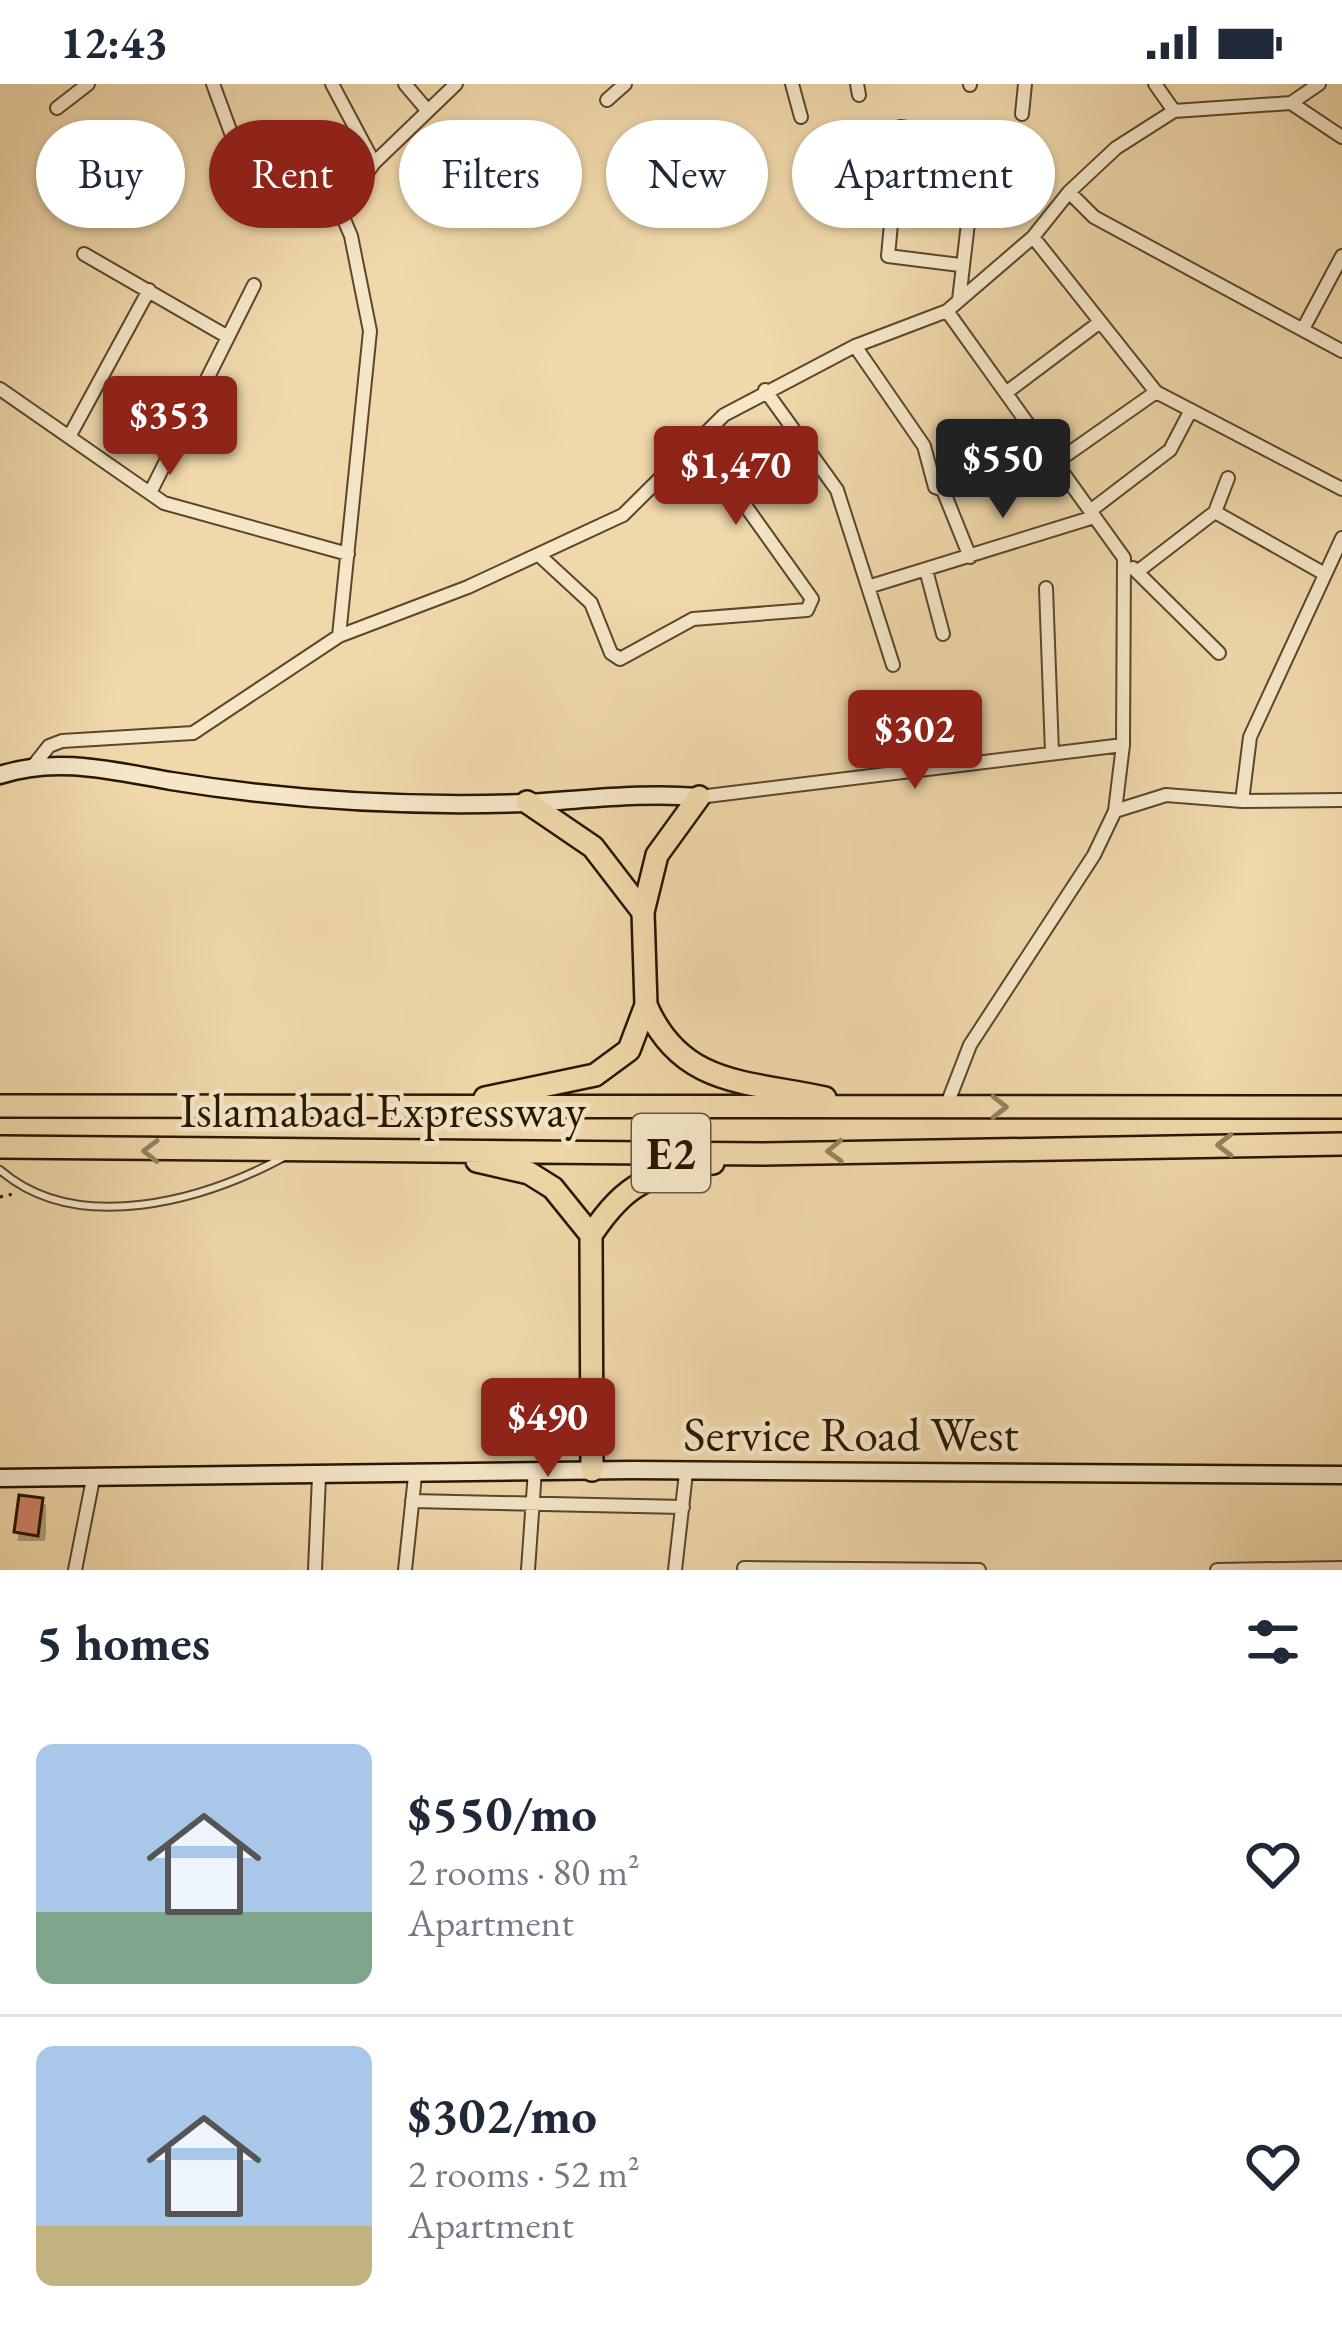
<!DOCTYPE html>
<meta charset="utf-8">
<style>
:root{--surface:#fff;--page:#f6f6f7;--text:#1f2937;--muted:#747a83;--line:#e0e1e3;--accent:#8f2418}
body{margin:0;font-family:"EB Garamond",serif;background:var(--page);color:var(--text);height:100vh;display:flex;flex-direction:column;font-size:45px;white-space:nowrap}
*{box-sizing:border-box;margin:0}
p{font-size:39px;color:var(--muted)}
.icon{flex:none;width:66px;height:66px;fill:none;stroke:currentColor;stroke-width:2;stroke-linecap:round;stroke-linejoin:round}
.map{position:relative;height:1486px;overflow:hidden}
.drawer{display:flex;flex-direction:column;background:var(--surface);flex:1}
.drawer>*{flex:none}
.hud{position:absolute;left:36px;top:36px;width:1272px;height:108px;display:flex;gap:24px}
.price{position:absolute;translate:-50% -102px;padding:0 27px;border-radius:12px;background:var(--accent);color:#fff;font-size:39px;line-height:78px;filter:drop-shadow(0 3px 6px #0008)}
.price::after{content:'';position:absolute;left:50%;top:72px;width:36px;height:27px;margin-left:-18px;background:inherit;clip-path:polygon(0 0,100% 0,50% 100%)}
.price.current{background:#222;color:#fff}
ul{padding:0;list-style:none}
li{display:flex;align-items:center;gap:36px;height:300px;padding:0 36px}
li+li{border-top:3px solid var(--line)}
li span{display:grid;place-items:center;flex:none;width:336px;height:240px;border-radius:18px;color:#555}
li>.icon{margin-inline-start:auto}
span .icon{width:144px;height:144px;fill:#fffc;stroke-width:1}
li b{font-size:51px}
h2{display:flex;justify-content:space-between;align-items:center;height:144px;padding:0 36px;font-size:51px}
.chip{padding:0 42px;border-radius:54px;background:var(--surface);box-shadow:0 3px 9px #0004;font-size:42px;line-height:108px}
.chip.current{background:var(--accent);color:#fff}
.status{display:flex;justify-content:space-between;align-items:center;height:84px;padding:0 60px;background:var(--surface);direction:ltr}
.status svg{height:33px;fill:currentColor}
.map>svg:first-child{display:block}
.building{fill:#d0846c;stroke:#291600;stroke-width:3;filter:url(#shadow)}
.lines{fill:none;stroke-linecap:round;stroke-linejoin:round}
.lane-casing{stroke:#5b462a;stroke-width:10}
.street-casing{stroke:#5b462a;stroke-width:16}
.secondary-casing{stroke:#291600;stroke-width:21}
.highway-casing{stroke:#291600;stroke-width:26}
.path{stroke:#291600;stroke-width:3;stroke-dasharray:3 6;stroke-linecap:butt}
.lane{stroke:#f5e6c8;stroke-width:6}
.street{stroke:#f5e6c8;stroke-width:12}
.secondary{stroke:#f5e6c8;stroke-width:16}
.highway{stroke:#f0d8aa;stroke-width:21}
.oneway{stroke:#96815e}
.labels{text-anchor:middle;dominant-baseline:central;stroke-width:9;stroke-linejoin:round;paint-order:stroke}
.shield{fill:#f5e6c8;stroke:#66543c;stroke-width:3}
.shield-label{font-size:45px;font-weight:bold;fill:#291600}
.street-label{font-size:48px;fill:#291600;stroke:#f5e6c8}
</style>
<div class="status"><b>12:43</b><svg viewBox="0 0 49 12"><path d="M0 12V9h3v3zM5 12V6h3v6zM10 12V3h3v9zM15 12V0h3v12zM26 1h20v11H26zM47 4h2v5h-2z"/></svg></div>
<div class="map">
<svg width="1342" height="1486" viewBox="0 0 1342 1486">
<defs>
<filter id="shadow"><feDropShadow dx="5" dy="8" stdDeviation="0" flood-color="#0004"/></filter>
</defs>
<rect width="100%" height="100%" fill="#f0d8aa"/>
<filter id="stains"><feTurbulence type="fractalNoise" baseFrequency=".00167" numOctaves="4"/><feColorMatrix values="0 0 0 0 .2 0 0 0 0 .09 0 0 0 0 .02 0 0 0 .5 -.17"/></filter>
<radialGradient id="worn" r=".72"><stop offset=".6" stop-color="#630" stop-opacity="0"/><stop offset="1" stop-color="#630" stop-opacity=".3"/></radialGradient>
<path class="building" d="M19 1411 43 1414 38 1452 14 1448Z"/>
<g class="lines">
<defs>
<path id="lane" d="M0 1086C78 1153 204 1116 284 1073"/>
<path id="street" d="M213 0 238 68 320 110 340 126 351 152 370 247 339 552
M332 0 374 79
M405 0 427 26
M792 0 801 33
M857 0 859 11
M1155 0 1174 27
M970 1V0
M607 16 625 0
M1291 19 1342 53
M57 24 88 0
M1022 30 1025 0
M1069 108 1094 133 1342 267
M340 126 374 79 456 0
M1033 153 1156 308 1342 405
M84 170 228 253
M959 216 978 54 900 43 888 172 960 181
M1303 245 1342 172
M855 262 924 362 935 403 943 406 970 473
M0 305 164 419 348 470
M765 306 837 406 893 581
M1007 308 1100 238
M69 353 149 206
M1055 379 1156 308
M943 406 1035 348
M150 409 254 201
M1090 427 1170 366 1191 326
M1215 428 1323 489
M539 471 591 519 611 569 620 575 693 535 807 526 812 515 697 354
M1133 484 1219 569
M926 486 943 550
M1137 488 1215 428 1228 394
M871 502 1094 433
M1046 504 1052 669
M34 681 49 662 62 657 193 649 339 552 468 503 623 431 724 331 855 262 947 227 1033 153 1069 108 1116 64 1174 27 1291 19 1319 0
M699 713 1123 661
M1242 717 1250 653 1342 454
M1115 727 1166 711 1242 717 1342 716
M946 1023 970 961 1094 771 1115 727 1123 661 1124 474 947 227
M412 1417 683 1423
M744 1484 979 1486
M75 1486 93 1395
M315 1486 319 1392
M405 1486 415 1392
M528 1486 535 1386
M675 1486 686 1389
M1217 1486 1342 1484"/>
<path id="secondary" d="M0 691C57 672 113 687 171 697 287 716 409 723 526 719 584 716 641 708 699 713
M0 1394 632 1386 1342 1391"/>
<path id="highway" d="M643 828 657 771 699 713
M646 921C681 1003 748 997 825 1014
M485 1014 595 991 629 966 646 921 643 828 593 763 527 718
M0 1022 1342 1023
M0 1063 763 1070 1342 1060
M477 1077 529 1089 553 1104 591 1151 592 1386
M591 1151C627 1097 651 1090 713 1079"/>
</defs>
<use href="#lane" class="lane-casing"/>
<use href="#street" class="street-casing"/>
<use href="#secondary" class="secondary-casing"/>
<use href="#highway" class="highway-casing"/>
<path class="path" d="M0 1113 17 1109"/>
<use href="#lane" class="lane"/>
<use href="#street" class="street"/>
<use href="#secondary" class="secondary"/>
<use href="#highway" class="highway"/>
</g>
<defs><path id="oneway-chevron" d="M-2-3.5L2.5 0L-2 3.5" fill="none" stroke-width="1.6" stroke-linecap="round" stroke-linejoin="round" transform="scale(3)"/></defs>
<g class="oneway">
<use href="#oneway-chevron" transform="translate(999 1023)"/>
<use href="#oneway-chevron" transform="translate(1225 1061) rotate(180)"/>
<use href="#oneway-chevron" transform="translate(151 1067) rotate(-179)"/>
<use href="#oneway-chevron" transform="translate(835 1067) rotate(178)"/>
</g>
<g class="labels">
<rect class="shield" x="632" y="1030" width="78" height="78" rx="9"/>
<g class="shield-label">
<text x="671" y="1069">E2</text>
</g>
<g class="street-label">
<text x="383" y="1026">Islamabad Expressway</text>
<text x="851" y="1350">Service Road West</text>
</g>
</g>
<rect width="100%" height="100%" filter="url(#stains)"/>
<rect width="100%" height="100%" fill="url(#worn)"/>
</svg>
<b class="price" style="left:170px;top:394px">$353</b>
<b class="price current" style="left:1003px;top:437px">$550</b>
<b class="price" style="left:736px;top:444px">$1,470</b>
<b class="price" style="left:915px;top:708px">$302</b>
<b class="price" style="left:548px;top:1396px">$490</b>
<div class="hud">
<a class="chip">Buy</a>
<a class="chip current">Rent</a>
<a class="chip">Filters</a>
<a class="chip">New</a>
<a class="chip">Apartment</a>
</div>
</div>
<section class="drawer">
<h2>5 homes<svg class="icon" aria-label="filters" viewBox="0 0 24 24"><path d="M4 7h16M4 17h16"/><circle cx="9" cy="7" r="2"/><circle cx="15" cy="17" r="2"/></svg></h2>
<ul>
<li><span style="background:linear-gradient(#a9c7e8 70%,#7fa58c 0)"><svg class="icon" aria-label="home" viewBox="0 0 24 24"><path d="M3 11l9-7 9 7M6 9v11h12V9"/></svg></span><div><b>$550/mo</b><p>2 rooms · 80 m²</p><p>Apartment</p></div><svg class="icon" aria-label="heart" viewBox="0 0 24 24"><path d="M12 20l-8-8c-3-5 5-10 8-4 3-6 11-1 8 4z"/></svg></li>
<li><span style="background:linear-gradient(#a9c7e8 75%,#c2b280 0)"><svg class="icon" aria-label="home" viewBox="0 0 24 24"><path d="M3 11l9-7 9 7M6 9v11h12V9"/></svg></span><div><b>$302/mo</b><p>2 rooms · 52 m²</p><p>Apartment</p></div><svg class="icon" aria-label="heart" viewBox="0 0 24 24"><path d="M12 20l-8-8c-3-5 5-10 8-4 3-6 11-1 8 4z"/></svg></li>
</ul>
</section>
